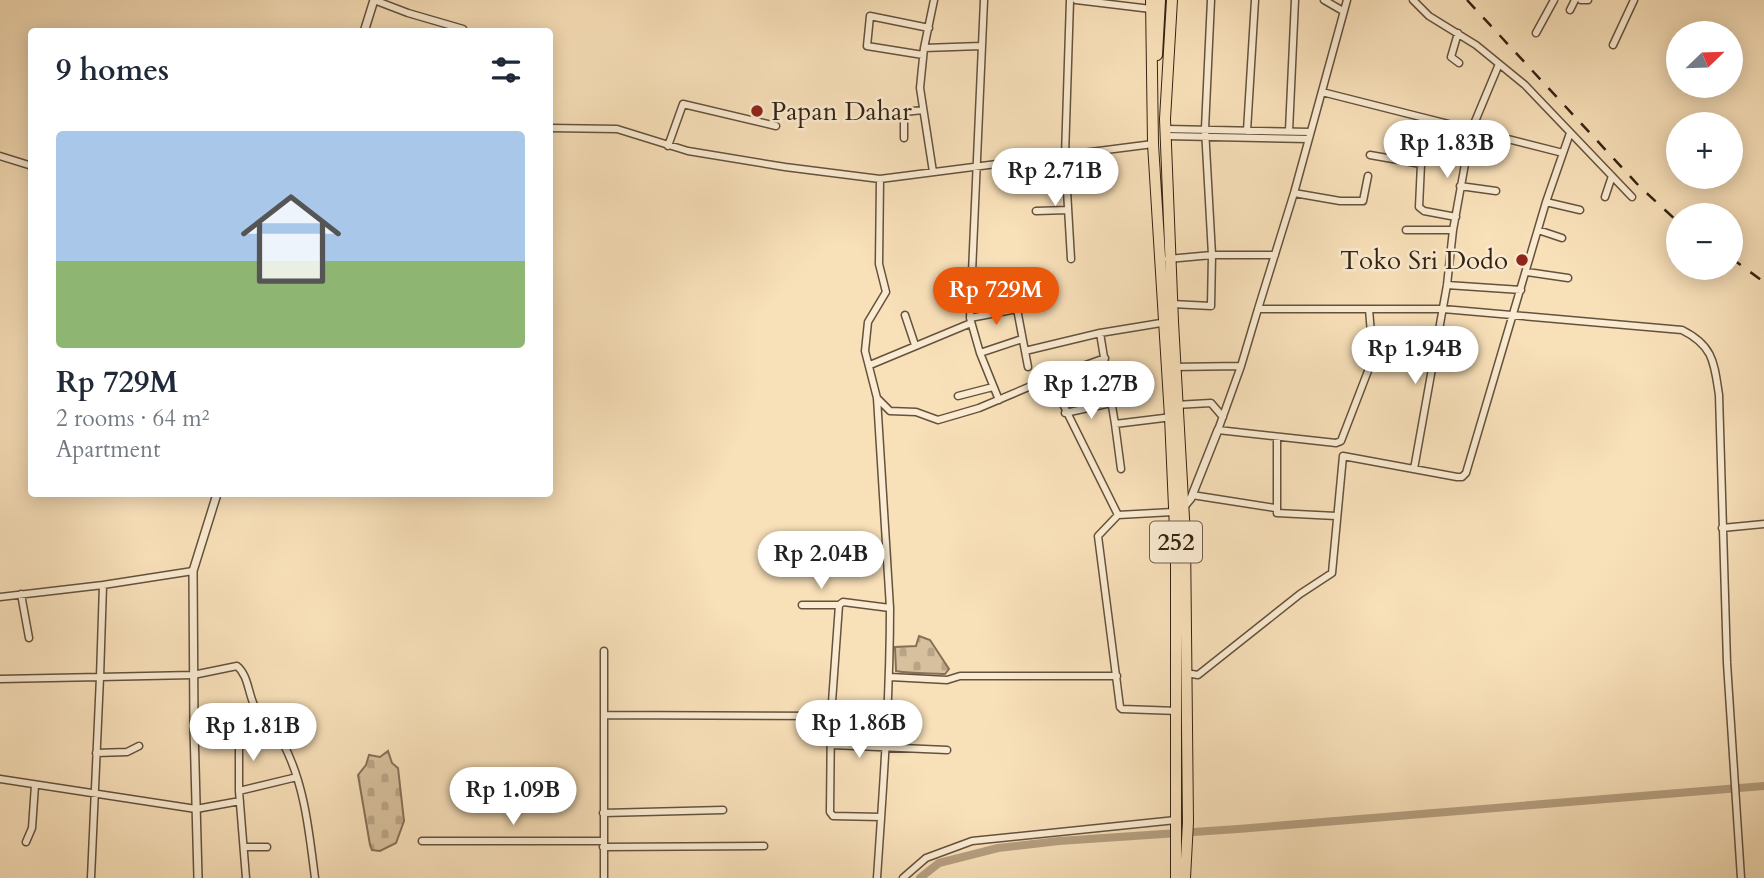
<!DOCTYPE html>
<meta charset="utf-8">
<style>
:root{--surface:#fff;--page:#f6f6f7;--text:#1f2937;--muted:#747a83;--line:#e0e1e3;--accent:#ea580c}
body{margin:0;font-family:Cardo,serif;background:var(--page);color:var(--text);height:100vh;display:flex;flex-direction:column;font-size:26px;white-space:nowrap}
*{box-sizing:border-box;margin:0}
p{font-size:23px;color:var(--muted)}
.icon{flex:none;width:38px;height:38px;fill:none;stroke:currentColor;stroke-width:2;stroke-linecap:round;stroke-linejoin:round}
.map{position:relative;flex:1;overflow:hidden}
.details{position:absolute;left:28px;top:28px;width:525px;height:469px;display:flex;flex-direction:column;background:var(--surface);border-radius:7px;box-shadow:0 4px 18px #0003}
.details>*{flex:none}
.needle{width:46px;rotate:67deg}
.fabs{position:absolute;left:1666px;top:21px;display:grid;gap:14px}
.fabs a{display:grid;place-items:center;width:77px;height:77px;border-radius:50%;background:var(--surface);box-shadow:0 4px 18px #0003;font-size:35px}
.price{position:absolute;translate:-50% -60px;padding:0 16px;border-radius:24px;background:#fff;color:#222;font-size:23px;line-height:46px;filter:drop-shadow(0 2px 4px #0008)}
.price::after{content:'';position:absolute;left:50%;top:42px;width:21px;height:16px;margin-left:-10px;background:inherit;clip-path:polygon(0 0,100% 0,50% 100%)}
.price.selected{background:var(--accent);color:#fff}
ul{padding:0;list-style:none}
li{display:grid;align-content:center;gap:14px;height:371px;padding:0 28px}
li+li{border-top:2px solid var(--line)}
li span{display:grid;place-items:center;height:217px;border-radius:7px;color:#555}
li>.icon{margin-inline-start:auto}
span .icon{width:126px;height:126px;fill:#fffc;stroke-width:1}
li b{font-size:30px}
h2{display:flex;justify-content:space-between;align-items:center;height:84px;padding:0 28px;font-size:30px}
.map>svg:first-child{display:block}
.cemetery{fill:url(#cemetery-stones);stroke:#867158;stroke-width:2}
.lines{fill:none;stroke-linecap:round;stroke-linejoin:round}
.canal{stroke:#b59f80;stroke-width:8}
.minor-casing{stroke:#65523c;stroke-width:9}
.tertiary-casing{stroke:#65523c;stroke-width:10}
.primary-casing{stroke:#342212;stroke-width:12}
.minor{stroke:#faebd2;stroke-width:6}
.tertiary{stroke:#faebd2;stroke-width:7}
.primary{stroke:#f8e0b9;stroke-width:10}
.rail{stroke:#342212;stroke-width:2.5;stroke-dasharray:12 12;stroke-linecap:butt}
.poi-dot{fill:#8f2418;stroke:#faebd2;stroke-width:2.5}
.labels{text-anchor:middle;dominant-baseline:central;stroke-width:5;stroke-linejoin:round;paint-order:stroke}
.shield{fill:#faebd2;stroke:#6f5e4c;stroke-width:2}
.shield-label{font-size:24px;font-weight:bold;fill:#342212}
.poi-label{font-size:26px;fill:#342212;stroke:#faebd2;text-anchor:start}
</style>
<div class="map">
<svg width="1764" height="878" viewBox="0 0 1764 878">
<defs>
<pattern id="cemetery-stones" width="16" height="16" patternUnits="userSpaceOnUse" patternTransform="scale(1.75)"><rect width="16" height="16" fill="#d7c09d"/><path d="M2 7V4a2 2 0 0 1 4 0v3zM10 15v-3a2 2 0 0 1 4 0v3z" fill="#b9a586"/></pattern>
</defs>
<rect width="100%" height="100%" fill="#f8e0b9"/>
<filter id="stains"><feTurbulence type="fractalNoise" baseFrequency=".00286" numOctaves="4"/><feColorMatrix values="0 0 0 0 .2 0 0 0 0 .09 0 0 0 0 .02 0 0 0 .5 -.17"/></filter>
<radialGradient id="worn" r=".72"><stop offset=".6" stop-color="#630" stop-opacity="0"/><stop offset="1" stop-color="#630" stop-opacity=".3"/></radialGradient>
<path class="cemetery" d="M919 636 930 640 949 669 945 674C928 673 913 674 896 671L895 647 916 646Z
M388 751 392 763 398 768 404 821 396 843 380 851 372 850 370 845 358 775 366 765 369 755 380 757Z"/>
<g class="lines">
<path class="canal" d="M920 878 939 863 998 848 1059 841 1238 829 1764 786"/>
<defs>
<path id="minor" d="M374 0 408 13 463 29
M984 0 970 318 980 353 999 400
M1070 0 1065 156 1071 259
M1076 0 1151 9
M1324 0 1343 11
M1413 0 1429 16 1476 45 1525 85 1632 197
M1581 0H1588
M1570 10 1575 0
M1458 33 1451 57 1459 63
M1536 33 1554 0
M1613 45 1634 0
M924 48 981 46
M923 55 867 46 870 16 929 28
M1322 92 1563 153
M1427 120 1421 164 1419 207 1424 211 1456 217
M550 128 617 129 688 151 785 167 880 179 1153 144
M1166 129 1310 132
M1247 131 1255 0
M1289 131 1295 0
M1166 136 1308 139
M904 138V112L923 110
M668 146 683 104 776 126
M1370 155 1421 164
M0 156 32 166
M933 172 920 88 924 48 934 0
M880 179 879 264 886 292 868 322 865 351 877 398 890 608
M1460 186 1496 191
M1294 193 1340 201H1363L1368 176
M1605 197 1612 176
M1546 202 1580 210
M1036 211 1068 210
M1406 230H1453
M1538 230 1562 238
M1168 259 1212 255H1275
M1527 272 1568 278
M1447 285 1521 290
M1172 304 1211 306 1212 255 1205 129 1211 0
M1258 309 1294 193 1347 0
M1369 309 1373 358 1341 441 1336 443 1218 430 1241 366 1258 309H1443L1682 330C1714 346 1714 363 1719 395L1727 663 1741 878
M905 315 915 345
M970 318 1017 309 1028 367
M1100 333 1115 424 1172 417
M1025 351 1100 333 1167 322
M980 353 1022 339
M1373 358H1434
M870 365 971 323
M1172 367 1241 366
M1050 378 1105 358
M958 396 993 387
M877 398 890 411 916 412 938 420 979 408 1050 378 1118 515
M1175 405 1211 403 1223 417
M1065 413 1111 403
M1115 424 1121 469
M1277 438V513L1336 516
M1414 469 1447 285 1453 230 1471 131 1499 64
M1192 495 1275 508
M1173 512 1118 515 1098 536 1120 707 1122 709 1178 711
M1722 528 1764 524
M21 594 29 638
M0 597 103 585 193 571
M802 605H839
M1185 673 1198 675 1300 594 1332 573 1343 456 1457 477H1462L1466 473 1546 202 1570 133
M890 677 947 680 960 676H1117
M0 679 100 677 103 585
M604 715 831 716
M832 745 947 750
M96 753 127 752 139 746
M0 779 196 809 240 801
M239 791 297 777
M603 813 723 810
M422 841H603
M26 842 32 828 35 785
M244 847H267
M603 847 764 846
M91 878 100 677 193 675 237 666C248 675 248 692 254 705 260 720 276 728 283 743 305 785 309 832 315 878
M246 878 239 791V748L241 745 282 740
M604 878V651
M877 878C883 788 890 698 890 608L843 602 839 605 831 716 830 812 833 816 881 817
M903 878 926 858 972 841 1176 820"/>
<path id="tertiary" d="M364 32 374 0
M1182 509 1191 498 1218 430
M198 878 194 728 193 571 217 494"/>
<path id="primary" d="M1151 0 1153 144 1170 417 1176 552V878
M1172 0 1165 119 1173 322 1185 536 1188 822 1185 878
M1157 55 1160 0"/>
</defs>
<use href="#minor" class="minor-casing"/>
<use href="#tertiary" class="tertiary-casing"/>
<use href="#primary" class="primary-casing"/>
<use href="#minor" class="minor"/>
<use href="#tertiary" class="tertiary"/>
<use href="#primary" class="primary"/>
<path class="rail" d="M1467 0 1639 186 1678 222
M1731 258 1764 282"/>
</g>
<g class="poi-dot">
<circle cx="757" cy="111" r="7"/>
<circle cx="1522" cy="260" r="7"/>
</g>
<g class="labels">
<rect class="shield" x="1150" y="521.5" width="52" height="41" rx="5"/>
<g class="shield-label">
<text x="1176" y="542">252</text>
</g>
<g class="poi-label">
<text x="771" y="111">Papan Dahar</text>
<text x="1508" y="260" text-anchor="end">Toko Sri Dodo</text>
</g>
</g>
<rect width="100%" height="100%" filter="url(#stains)"/>
<rect width="100%" height="100%" fill="url(#worn)"/>
</svg>
<div class="fabs">
<a><svg class="needle" viewBox="-14 -14 28 28"><path d="M0-13l5 13h-10z" fill="#e53935"/><path d="M0 13l5-13h-10z" fill="#747a83"/></svg></a>
<a>+</a>
<a>−</a>
</div>
<b class="price" style="left:1447px;top:180px">Rp 1.83B</b>
<b class="price" style="left:1055px;top:208px">Rp 2.71B</b>
<b class="price selected" style="left:996px;top:327px">Rp 729M</b>
<b class="price" style="left:1415px;top:386px">Rp 1.94B</b>
<b class="price" style="left:1091px;top:421px">Rp 1.27B</b>
<b class="price" style="left:821px;top:591px">Rp 2.04B</b>
<b class="price" style="left:859px;top:760px">Rp 1.86B</b>
<b class="price" style="left:253px;top:763px">Rp 1.81B</b>
<b class="price" style="left:513px;top:827px">Rp 1.09B</b>
<section class="details">
<h2>9 homes<svg class="icon" aria-label="filters" viewBox="0 0 24 24"><path d="M4 7h16M4 17h16"/><circle cx="9" cy="7" r="2"/><circle cx="15" cy="17" r="2"/></svg></h2>
<ul>
<li><span style="background:linear-gradient(#a9c7e8 60%,#8fb573 0)"><svg class="icon" aria-label="home" viewBox="0 0 24 24"><path d="M3 11l9-7 9 7M6 9v11h12V9"/></svg></span><div><b>Rp 729M</b><p>2 rooms · 64 m²</p><p>Apartment</p></div></li>
</ul>
</section>
</div>
